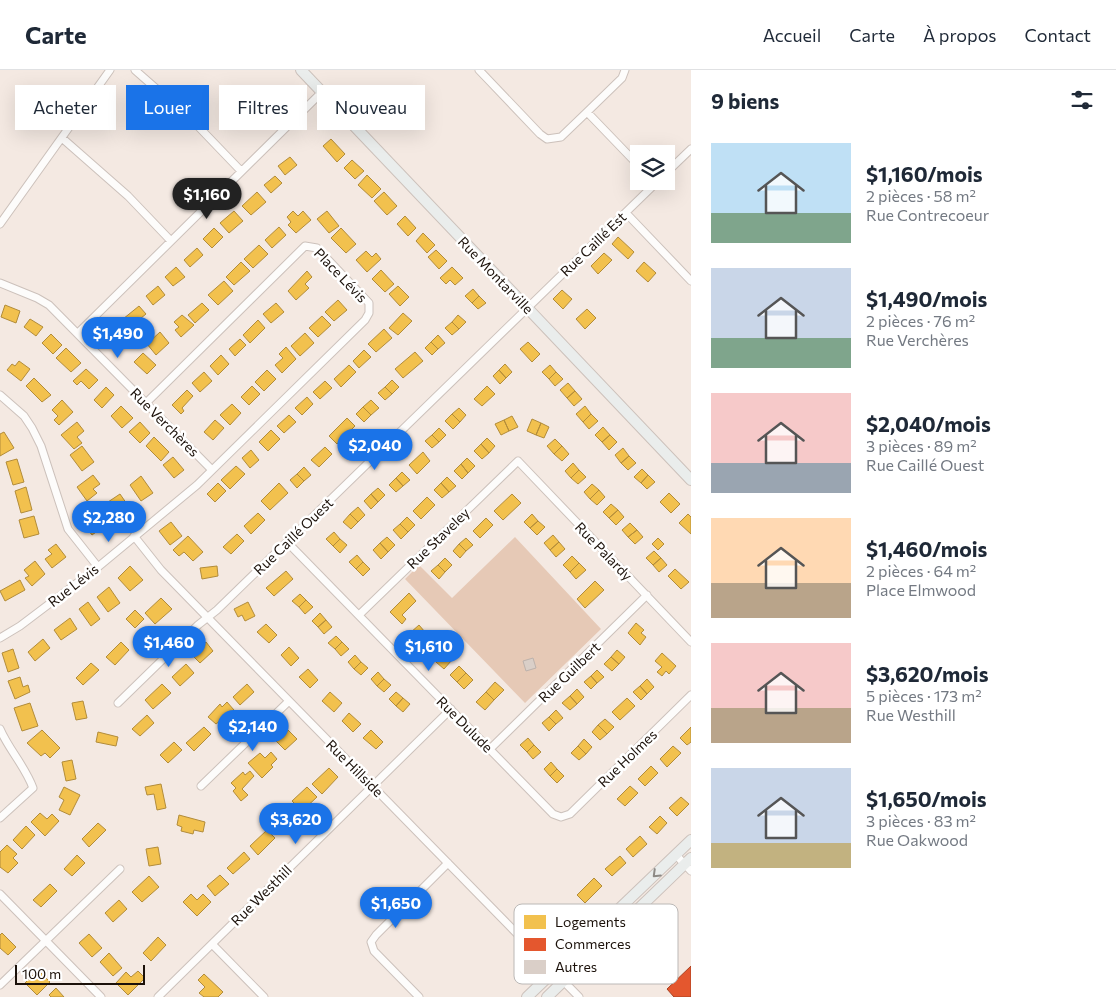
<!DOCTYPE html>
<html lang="fr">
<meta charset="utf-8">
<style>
:root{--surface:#fff;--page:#f6f6f7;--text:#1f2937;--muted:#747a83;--line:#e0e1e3;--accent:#1a73e8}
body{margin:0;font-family:Commissioner,sans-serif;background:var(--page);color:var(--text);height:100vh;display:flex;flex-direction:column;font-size:19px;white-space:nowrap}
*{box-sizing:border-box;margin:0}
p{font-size:16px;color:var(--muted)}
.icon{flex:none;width:28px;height:28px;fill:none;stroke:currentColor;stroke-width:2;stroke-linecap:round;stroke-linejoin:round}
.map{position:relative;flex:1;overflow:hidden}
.panel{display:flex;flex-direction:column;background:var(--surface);width:425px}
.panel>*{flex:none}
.banner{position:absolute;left:15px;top:15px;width:475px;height:45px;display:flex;gap:10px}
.fabs{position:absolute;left:630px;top:75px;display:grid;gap:10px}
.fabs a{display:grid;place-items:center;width:45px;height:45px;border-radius:0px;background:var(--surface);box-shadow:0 5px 20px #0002;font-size:25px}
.scale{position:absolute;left:15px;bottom:12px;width:130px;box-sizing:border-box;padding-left:5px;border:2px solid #1b110a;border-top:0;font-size:14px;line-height:18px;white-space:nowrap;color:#1b110a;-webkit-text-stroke:4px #fff;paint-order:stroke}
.price{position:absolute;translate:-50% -42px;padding:0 11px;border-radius:18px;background:var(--accent);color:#fff;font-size:16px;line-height:32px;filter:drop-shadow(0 1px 2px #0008)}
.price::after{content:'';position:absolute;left:50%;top:30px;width:15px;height:11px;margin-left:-8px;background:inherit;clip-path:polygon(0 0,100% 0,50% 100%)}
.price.active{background:#222;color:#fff}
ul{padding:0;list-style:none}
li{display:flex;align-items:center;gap:15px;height:125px;padding:0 20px}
li span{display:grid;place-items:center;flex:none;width:140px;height:100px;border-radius:0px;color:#555}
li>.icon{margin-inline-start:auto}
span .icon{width:60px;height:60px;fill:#fffc;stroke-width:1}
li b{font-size:21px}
h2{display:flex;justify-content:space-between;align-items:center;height:60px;padding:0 20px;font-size:21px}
.chip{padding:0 18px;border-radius:0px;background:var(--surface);box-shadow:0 5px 20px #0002;font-size:18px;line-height:45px}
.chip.active{background:var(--accent);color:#fff}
header{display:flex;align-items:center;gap:30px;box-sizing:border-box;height:70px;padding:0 25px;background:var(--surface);border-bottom:1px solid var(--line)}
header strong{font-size:24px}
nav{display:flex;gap:28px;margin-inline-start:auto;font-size:18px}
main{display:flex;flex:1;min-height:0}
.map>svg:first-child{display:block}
.green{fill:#e6c9b6}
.homes{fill:#f2c14e;stroke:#b28c3a}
.shops{fill:#e4572e;stroke:#a84223}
.building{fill:#dacfc8;stroke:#bdb2ac}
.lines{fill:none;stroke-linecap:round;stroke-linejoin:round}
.street-casing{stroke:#ccc1bb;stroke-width:9}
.secondary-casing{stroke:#ccc1bb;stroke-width:12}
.street{stroke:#fdfcfb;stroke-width:7}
.secondary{stroke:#eaedec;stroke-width:10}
.oneway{stroke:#8d8a86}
.labels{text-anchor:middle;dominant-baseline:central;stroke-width:5;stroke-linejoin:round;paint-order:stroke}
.street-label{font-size:14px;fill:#1b110a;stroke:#fff}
.key{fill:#fff;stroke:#bbb8b6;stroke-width:1}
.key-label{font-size:14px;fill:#1b110a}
</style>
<header>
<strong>Carte</strong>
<nav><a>Accueil</a><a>Carte</a><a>À propos</a><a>Contact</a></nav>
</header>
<main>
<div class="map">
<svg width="691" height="927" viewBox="0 0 691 927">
<rect width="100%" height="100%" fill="#f4e9e2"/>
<path class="green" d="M515 467 601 559 525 633 405 509 419 495 452 528Z"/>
<path class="homes" d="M331 69 345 84 337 92 323 76Z
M290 87 297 95 285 105 278 96Z
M352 90 364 101 355 109 344 98Z
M367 105 381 119 372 128 358 115Z
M275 106 282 113 271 123 264 115Z
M257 122 266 132 251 145 242 136Z
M384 122 397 136 387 145 374 131Z
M234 141 243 151 229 163 220 153Z
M293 141 298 146 303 141 311 150 296 163 288 155 291 152 287 147Z
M327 141 339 156 329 163 317 149Z
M405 146 416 158 408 166 397 154Z
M279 157 286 165 272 178 265 170Z
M214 158 223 167 212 178 203 169Z
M341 158 356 174 346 183 331 168Z
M423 163 435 175 427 183 416 171Z
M618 167 634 182 628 189 612 174Z
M259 175 268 184 253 198 244 189Z
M197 178 203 185 190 197 184 190Z
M436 180 447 191 439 199 428 187Z
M366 181 372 187 376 183 381 189 367 202 356 190Z
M604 183 612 190 598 204 591 196Z
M241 192 250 201 234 215 226 207Z
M644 192 656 203 648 212 636 201Z
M176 197 185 207 173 216 165 207Z
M452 197 463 208 455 215 450 210 446 214 440 208Z
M381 200 394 214 385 222 372 209Z
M307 201 312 207 305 214 309 218 296 230 288 221Z
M224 211 233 221 218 235 208 225Z
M158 216 165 225 153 235 146 226Z
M398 216 409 227 400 236 389 224Z
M473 219 479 226 472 233 465 226Z
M562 220 572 229 563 239 553 229Z
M479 226 486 233 478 239 472 233Z
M338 230 347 240 334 251 325 242Z
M202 233 209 240 195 253 188 245Z
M276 233 284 242 271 253 263 244Z
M5 235 20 241 16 253 1 247Z
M139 236 146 244 130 257 123 249Z
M587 239 596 248 585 259 576 249Z
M403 243 412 251 398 265 389 258Z
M182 245 194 255 181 267 175 260 179 257 174 252Z
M458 245 466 252 459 259 452 252Z
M322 246 331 255 318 267 309 258Z
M30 249 43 257 36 266 24 257Z
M258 250 265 258 250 273 243 265Z
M452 252 459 259 452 265 445 258Z
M120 254 131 264 121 274 110 264Z
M384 259 392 268 376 282 368 274Z
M160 262 169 273 156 285 147 274Z
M305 263 314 273 300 286 291 276Z
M51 264 62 275 53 284 42 273Z
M438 265 445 273 438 279 431 272Z
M240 269 246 275 235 286 229 279Z
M431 272 438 279 432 285 425 278Z
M528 272 540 284 532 292 520 279Z
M286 277 296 289 282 303 275 295 283 288 279 284Z
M66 278 81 293 71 302 56 288Z
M364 280 371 287 359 298 353 291Z
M415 282 423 291 403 308 395 299Z
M143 283 156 295 147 304 134 292Z
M221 285 229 294 218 305 210 296Z
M19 291 30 299 21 311 7 300 12 294 15 296Z
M505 294 512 302 506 308 499 300Z
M349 295 356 302 341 317 334 309Z
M550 295 556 302 549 309 542 302Z
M86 299 98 310 89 319 81 311 77 315 73 311Z
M267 300 276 309 264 321 255 312Z
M499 300 506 308 500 314 493 306Z
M204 302 212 311 200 322 192 313Z
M556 302 563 309 555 316 549 309Z
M34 308 51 325 42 332 26 316Z
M392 310 399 317 392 324 385 317Z
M325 311 332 318 320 329 313 322Z
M568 313 575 321 567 328 560 320Z
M252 316 260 324 249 335 241 327Z
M487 316 495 324 482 336 474 329Z
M106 317 114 325 102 338 94 330Z
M385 317 392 324 385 330 378 323Z
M187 320 193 326 182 338 184 341 181 344 172 335Z
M575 321 582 329 574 336 567 328Z
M307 327 313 334 302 345 295 338Z
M62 330 73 342 59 355 54 350 58 346 52 340Z
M371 330 379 338 371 345 363 337Z
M232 334 241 343 230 355 220 345Z
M121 336 133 348 122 358 111 346Z
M585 336 591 344 583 352 576 344Z
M363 337 371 345 364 352 356 344Z
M459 338 466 345 460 352 452 344Z
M452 344 460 352 453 359 445 351Z
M591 344 598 351 589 359 583 352Z
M289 345 296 352 284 363 277 356Z
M512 346 518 357 509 361 504 350Z
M347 348 355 356 337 374 329 366Z
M532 349 541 353 536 365 527 361Z
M215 350 224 358 213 370 204 362Z
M504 350 509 361 501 365 495 354Z
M77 352 84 361 77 367 82 373 74 379 61 365Z
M140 352 150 363 140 373 129 362Z
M541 353 549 357 544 368 536 365Z
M603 357 610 365 602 372 595 365Z
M439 358 446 365 439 372 432 365Z
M271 360 280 369 268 381 259 372Z
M4 362 14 378 0 386V364Z
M432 365 439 372 432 378 425 371Z
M610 365 617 372 609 380 602 372Z
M154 367 169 382 161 391 146 376Z
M487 368 495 376 489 383 481 374Z
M555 369 562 376 554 384 547 376Z
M481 374 489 383 482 389 474 381Z
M82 376 94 392 82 401 70 385Z
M562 376 569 384 562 391 554 384Z
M325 377 332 384 319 397 311 390Z
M623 378 629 386 621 393 615 385Z
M251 380 259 390 250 398 242 388Z
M423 382 430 391 417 404 409 395Z
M629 386 636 393 628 400 621 393Z
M173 387 184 400 174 408 163 395Z
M467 388 475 396 468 403 461 394Z
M17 389 24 412 13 415 6 392Z
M573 393 579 400 571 408 565 401Z
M461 394 468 403 462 409 454 401Z
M236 396 245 404 230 419 221 410Z
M304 397 311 405 304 411 297 404Z
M642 399 648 405 641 413 634 407Z
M579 400 586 407 578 414 571 408Z
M402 402 410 410 403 416 396 408Z
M297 404 304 411 297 418 290 410Z
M93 405 100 414 93 419 97 423 87 431 77 417Z
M648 405 655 412 647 419 641 413Z
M141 406 153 423 141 431 130 415Z
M447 407 456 416 449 422 441 413Z
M396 408 403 416 396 422 389 415Z
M218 413 226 421 215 432 207 424Z
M279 413 288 423 270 440 261 431Z
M441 413 449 422 442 428 434 420Z
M592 414 599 420 590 429 584 422Z
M26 417 32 440 21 443 15 421Z
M378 418 385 425 378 432 371 424Z
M599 420 605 427 597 435 590 429Z
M669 423 680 434 671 443 660 432Z
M120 424 129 437 114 448 105 434Z
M371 424 378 432 371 439 364 431Z
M512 424 521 433 503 450 494 441Z
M427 427 435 435 421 449 413 441Z
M611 434 618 440 609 448 603 442Z
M358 437 365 445 358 452 350 444Z
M618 440 624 447 616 455 609 448Z
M258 443 265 450 251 464 244 456Z
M350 444 358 452 351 459 343 452Z
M532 444 538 451 530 458 524 452Z
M688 444 691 447V464L679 453Z
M34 446 39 464 24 468 19 450Z
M100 446 107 454 92 465 83 453 91 447 94 451Z
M407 447 415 455 408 462 400 454Z
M486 448 493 455 480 468 473 461Z
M538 451 545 457 537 465 530 458Z
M171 452 182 466 170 475 159 461Z
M630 453 637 460 628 467 622 460Z
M400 454 408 462 401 469 393 460Z
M637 460 643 467 635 474 628 467Z
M334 462 340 469 333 476 326 469Z
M237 464 244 471 231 484 223 477Z
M553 465 559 472 550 480 544 473Z
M188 466 203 482 193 491 184 482 179 486 173 480Z
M387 467 395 475 388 482 380 473Z
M466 468 473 475 466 481 459 474Z
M658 468 664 474 658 480 652 474Z
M340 469 347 475 340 483 333 476Z
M559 472 565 479 556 487 550 480Z
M380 473 388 482 381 489 373 480Z
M56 474 66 487 52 498 45 489 52 484 48 480Z
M459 474 466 481 460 488 453 481Z
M654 481 661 488 653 495 646 488Z
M357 485 363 492 356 499 349 492Z
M572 486 579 493 570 502 563 495Z
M445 488 452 495 445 502 438 495Z
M661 488 667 495 659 502 653 495Z
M35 491 45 504 32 516 25 508 29 506 24 500Z
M363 492 370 499 363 506 356 499Z
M579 493 586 500 576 509 570 502Z
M438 495 445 502 439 509 431 501Z
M130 496 143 510 130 521 118 508Z
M217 496 218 506 202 509 200 498Z
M675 499 689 512 681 519 668 506Z
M286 501 293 509 274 526 266 518Z
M20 510 25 520 5 531 0 521Z
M595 511 604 520 585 538 577 529Z
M109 517 120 533 108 542 97 527Z
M409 523 416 531 402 545 406 549 402 554 390 542Z
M300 524 306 530 299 537 292 531Z
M161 528 172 539 155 554 145 543Z
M306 530 313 537 305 544 299 537Z
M88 532 100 549 91 556 79 539Z
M248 532 255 546 245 551 242 545 238 547 234 539Z
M135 540 144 549 135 558 126 549Z
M320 543 326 550 318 557 312 551Z
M70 548 77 559 61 570 54 560Z
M326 550 332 557 324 564 318 557Z
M636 553 644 560 641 563 646 567 640 575 628 563Z
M266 554 277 565 269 573 257 562Z
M419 555 425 562 416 570 410 563Z
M425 562 432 569 423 577 416 570Z
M336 566 342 572 335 579 328 573Z
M43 569 50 578 35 591 28 582Z
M121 572 129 580 115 595 106 587Z
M206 572 213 581 200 593 192 585Z
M342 572 349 579 341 586 335 579Z
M438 576 445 583 436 592 429 585Z
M289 577 299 588 291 596 281 585Z
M13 579 19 598 8 602 2 583Z
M617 580 625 587 619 594 611 587Z
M445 583 452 590 444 599 436 592Z
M662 583 676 596 669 604 666 601 662 606 657 602 662 597 655 591Z
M355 585 361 592 354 599 348 592Z
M611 587 619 594 612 601 604 594Z
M361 592 368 598 361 605 354 599Z
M91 593 99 600 83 615 76 608Z
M186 594 194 603 180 616 172 607Z
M459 596 466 603 457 612 450 605Z
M308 599 318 610 310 618 299 607Z
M597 600 604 607 597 613 591 606Z
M378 602 384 609 377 616 371 609Z
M466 603 473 610 464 619 457 612Z
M591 606 597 613 591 619 584 612Z
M20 607 23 617 28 615 30 622 15 629 8 611Z
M384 609 391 615 384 622 377 616Z
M647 609 654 617 647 624 640 616Z
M495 612 504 620 494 630 486 622Z
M162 614 171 623 153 639 145 630Z
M247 614 254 622 240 635 233 627Z
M640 616 647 624 641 630 633 622Z
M577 619 584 627 577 634 570 626Z
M330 622 342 633 334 642 322 631Z
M396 622 403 628 396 636 389 629Z
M486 622 494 630 485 640 476 632Z
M570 626 577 634 570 640 562 633Z
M403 628 410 634 403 642 396 636Z
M627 628 635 636 620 650 612 642Z
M83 631 87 648 76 650 72 633Z
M227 632 234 640 216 654 208 647 220 634 222 637Z
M30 633 38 656 22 661 14 638Z
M556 640 563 648 556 654 549 647Z
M349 643 361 654 353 662 342 651Z
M147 645 154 653 140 666 132 659Z
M549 647 556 654 549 661 542 653Z
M605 649 614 657 607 664 598 655Z
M598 655 607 664 600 670 592 662Z
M204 657 211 664 194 681 186 673Z
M691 657V672L687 675 680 668Z
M287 659 297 669 285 680 275 670Z
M42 660 60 678 50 688 45 683 41 686 27 673Z
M371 660 383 672 376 679 363 668Z
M98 662 118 667 116 676 96 672Z
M528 668 534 675 527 682 520 675Z
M584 669 592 677 586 684 578 676Z
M174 672 182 680 168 693 160 685Z
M534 675 541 682 533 689 527 682Z
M578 676 586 684 579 690 571 683Z
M673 676 681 683 667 697 660 689Z
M271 682 277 689 271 695 273 697 262 708 248 693 260 683 265 688Z
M72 690 76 709 66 711 62 692Z
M551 692 557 699 550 706 544 699Z
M651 696 658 703 645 716 638 709Z
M329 698 338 707 322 724 312 714Z
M557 699 564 706 557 713 550 706Z
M250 701 254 706 242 719 248 725 241 731 233 721 236 718 231 713 243 702 245 705Z
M161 714 166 738 157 740 154 724 147 725 145 717Z
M630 716 638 723 625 736 617 729Z
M64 717 80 725 70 745 59 740 64 730 59 727Z
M307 717 317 727 302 741 292 731Z
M681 727 689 734 677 746 669 738Z
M283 740 293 750 280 763 270 753Z
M40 743 47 749 52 744 59 751 45 766 31 752Z
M179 745 205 752 203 762 194 760 193 764 181 761 182 757 177 755Z
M660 746 667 753 657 764 649 757Z
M98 753 106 760 89 777 82 769Z
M26 756 35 765 22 779 13 770Z
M267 760 275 768 258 785 250 776Z
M640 766 647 774 633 787 626 779Z
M7 775 17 784 13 788 18 793 8 803 0 797V782Z
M158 777 161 794 149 796 146 779Z
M244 782 250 789 233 804 227 798Z
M77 785 85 793 72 806 64 799Z
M620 786 626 793 612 806 605 799Z
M220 805 229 814 215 826 207 816Z
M149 806 159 817 142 832 132 822Z
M594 808 602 816 585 833 577 825Z
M50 814 57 821 41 837 33 830Z
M191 824 197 830 203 824 211 832 197 846 183 832Z
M119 830 127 839 113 852 105 843Z
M2 863 16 877 8 885 0 878V865Z
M89 864 102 878 92 887 79 873Z
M158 867 166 875 151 891 143 883Z
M109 883 122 898 113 906 100 892Z
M38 900 50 912 37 925 25 913Z
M138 901 145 908 128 925 116 913 126 902 131 907Z
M204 904 223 922 218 927H204L199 923 205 917 198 910Z
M56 918 64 927H51L49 925Z"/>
<path class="shops" d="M691 896V927H674L667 919Z"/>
<path class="building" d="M533 588 536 598 526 601 523 591Z"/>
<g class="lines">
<defs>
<path id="street" d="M135 0 193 51 241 101
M479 0 540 64 547 69 561 67 587 42
M625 0 622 8 587 42 639 96
M62 68 128 126 171 171
M666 103 691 79
M626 143 691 211
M0 154 110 0
M0 213 37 228 49 235 212 400
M78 263 322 22
M0 325 24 346 32 358 41 376 68 459 98 497
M134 466 161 500 579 927
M287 472 553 744 561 747 570 744 691 625
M359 545 518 391 691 572
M0 568 20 556 98 497 197 415 365 250 369 243V233L317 178 305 176 146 333
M118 633 198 555 217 540 658 111
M0 659C9 680 25 696 33 718L0 748
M490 679 647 525
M201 716 289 631
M676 785 691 801
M0 824 101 927
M212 874 264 927
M0 915 120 799
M158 927 451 639
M419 927 374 881 371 872 376 865 448 793"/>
<path id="secondary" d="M301 0 691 410
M527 927 691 770
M547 927 691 788"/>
</defs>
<use href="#street" class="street-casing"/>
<use href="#secondary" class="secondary-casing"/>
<use href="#street" class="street"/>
<use href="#secondary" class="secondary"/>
</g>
<defs><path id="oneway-chevron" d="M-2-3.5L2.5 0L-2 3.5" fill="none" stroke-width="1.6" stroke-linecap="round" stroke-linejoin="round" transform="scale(1.25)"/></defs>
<use class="oneway" href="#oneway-chevron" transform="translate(656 804) rotate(136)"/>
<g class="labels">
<g class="street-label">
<text transform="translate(593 174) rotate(-44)">Rue Caillé Est</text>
<text transform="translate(341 205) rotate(46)">Place Lévis</text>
<text transform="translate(496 205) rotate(46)">Rue Montarville</text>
<text transform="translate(165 352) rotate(45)">Rue Verchères</text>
<text transform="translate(293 466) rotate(-44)">Rue Caillé Ouest</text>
<text transform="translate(438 468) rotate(-44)">Rue Staveley</text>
<text transform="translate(604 481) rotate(46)">Rue Palardy</text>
<text transform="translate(73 515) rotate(-38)">Rue Lévis</text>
<text transform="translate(569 602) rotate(-44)">Rue Guilbert</text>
<text transform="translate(465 654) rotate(45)">Rue Dulude</text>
<text transform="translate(627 688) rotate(-44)">Rue Holmes</text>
<text transform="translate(355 698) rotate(45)">Rue Hillside</text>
<text transform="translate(261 825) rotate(-45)">Rue Westhill</text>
</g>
</g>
<rect x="514" y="834" width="164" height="80" rx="8" class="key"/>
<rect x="524" y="845" width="22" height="14" fill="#f2c14e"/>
<rect x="524" y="868" width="22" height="13" fill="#e4572e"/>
<rect x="524" y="890" width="22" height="14" fill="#dacfc8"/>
<g class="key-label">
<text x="555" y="857">Logements</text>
<text x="555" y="879">Commerces</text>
<text x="555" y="902">Autres</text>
</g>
</svg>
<div class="fabs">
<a><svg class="icon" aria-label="layers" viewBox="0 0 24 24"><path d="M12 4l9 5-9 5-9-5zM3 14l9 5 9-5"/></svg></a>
</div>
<div class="scale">100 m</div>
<b class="price active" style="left:207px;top:150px">$1,160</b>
<b class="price" style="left:118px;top:289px">$1,490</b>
<b class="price" style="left:375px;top:401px">$2,040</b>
<b class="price" style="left:109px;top:473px">$2,280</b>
<b class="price" style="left:169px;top:598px">$1,460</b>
<b class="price" style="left:429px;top:602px">$1,610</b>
<b class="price" style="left:253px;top:682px">$2,140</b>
<b class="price" style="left:296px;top:775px">$3,620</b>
<b class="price" style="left:396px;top:859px">$1,650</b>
<div class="banner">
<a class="chip">Acheter</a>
<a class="chip active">Louer</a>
<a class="chip">Filtres</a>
<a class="chip">Nouveau</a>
</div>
</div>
<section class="panel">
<h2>9 biens<svg class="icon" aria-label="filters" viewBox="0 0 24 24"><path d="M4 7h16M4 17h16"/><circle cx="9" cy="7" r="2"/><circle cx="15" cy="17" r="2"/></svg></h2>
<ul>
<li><span style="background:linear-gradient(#bfe0f5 70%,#7fa58c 0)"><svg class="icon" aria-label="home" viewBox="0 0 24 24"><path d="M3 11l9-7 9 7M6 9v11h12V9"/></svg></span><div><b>$1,160/mois</b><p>2 pièces · 58 m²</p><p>Rue Contrecoeur</p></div></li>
<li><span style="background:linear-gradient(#c9d6e8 70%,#7fa58c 0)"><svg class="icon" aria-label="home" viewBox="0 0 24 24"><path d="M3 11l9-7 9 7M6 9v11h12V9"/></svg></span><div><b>$1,490/mois</b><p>2 pièces · 76 m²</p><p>Rue Verchères</p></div></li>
<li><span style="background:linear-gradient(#f6c9c9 70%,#9aa5b1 0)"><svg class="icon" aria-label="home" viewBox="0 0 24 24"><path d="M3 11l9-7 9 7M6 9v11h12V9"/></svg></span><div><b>$2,040/mois</b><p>3 pièces · 89 m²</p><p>Rue Caillé Ouest</p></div></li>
<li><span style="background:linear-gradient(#ffd9b3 65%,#b9a48a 0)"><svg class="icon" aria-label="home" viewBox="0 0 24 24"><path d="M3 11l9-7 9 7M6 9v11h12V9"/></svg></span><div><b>$1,460/mois</b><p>2 pièces · 64 m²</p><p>Place Elmwood</p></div></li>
<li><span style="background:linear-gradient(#f6c9c9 65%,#b9a48a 0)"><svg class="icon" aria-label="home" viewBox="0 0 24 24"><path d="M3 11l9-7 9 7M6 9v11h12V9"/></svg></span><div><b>$3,620/mois</b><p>5 pièces · 173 m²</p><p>Rue Westhill</p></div></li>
<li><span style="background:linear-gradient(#c9d6e8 75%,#c2b280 0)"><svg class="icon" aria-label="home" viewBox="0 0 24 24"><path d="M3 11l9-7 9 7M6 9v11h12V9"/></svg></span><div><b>$1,650/mois</b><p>3 pièces · 83 m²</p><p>Rue Oakwood</p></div></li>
</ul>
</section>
</main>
